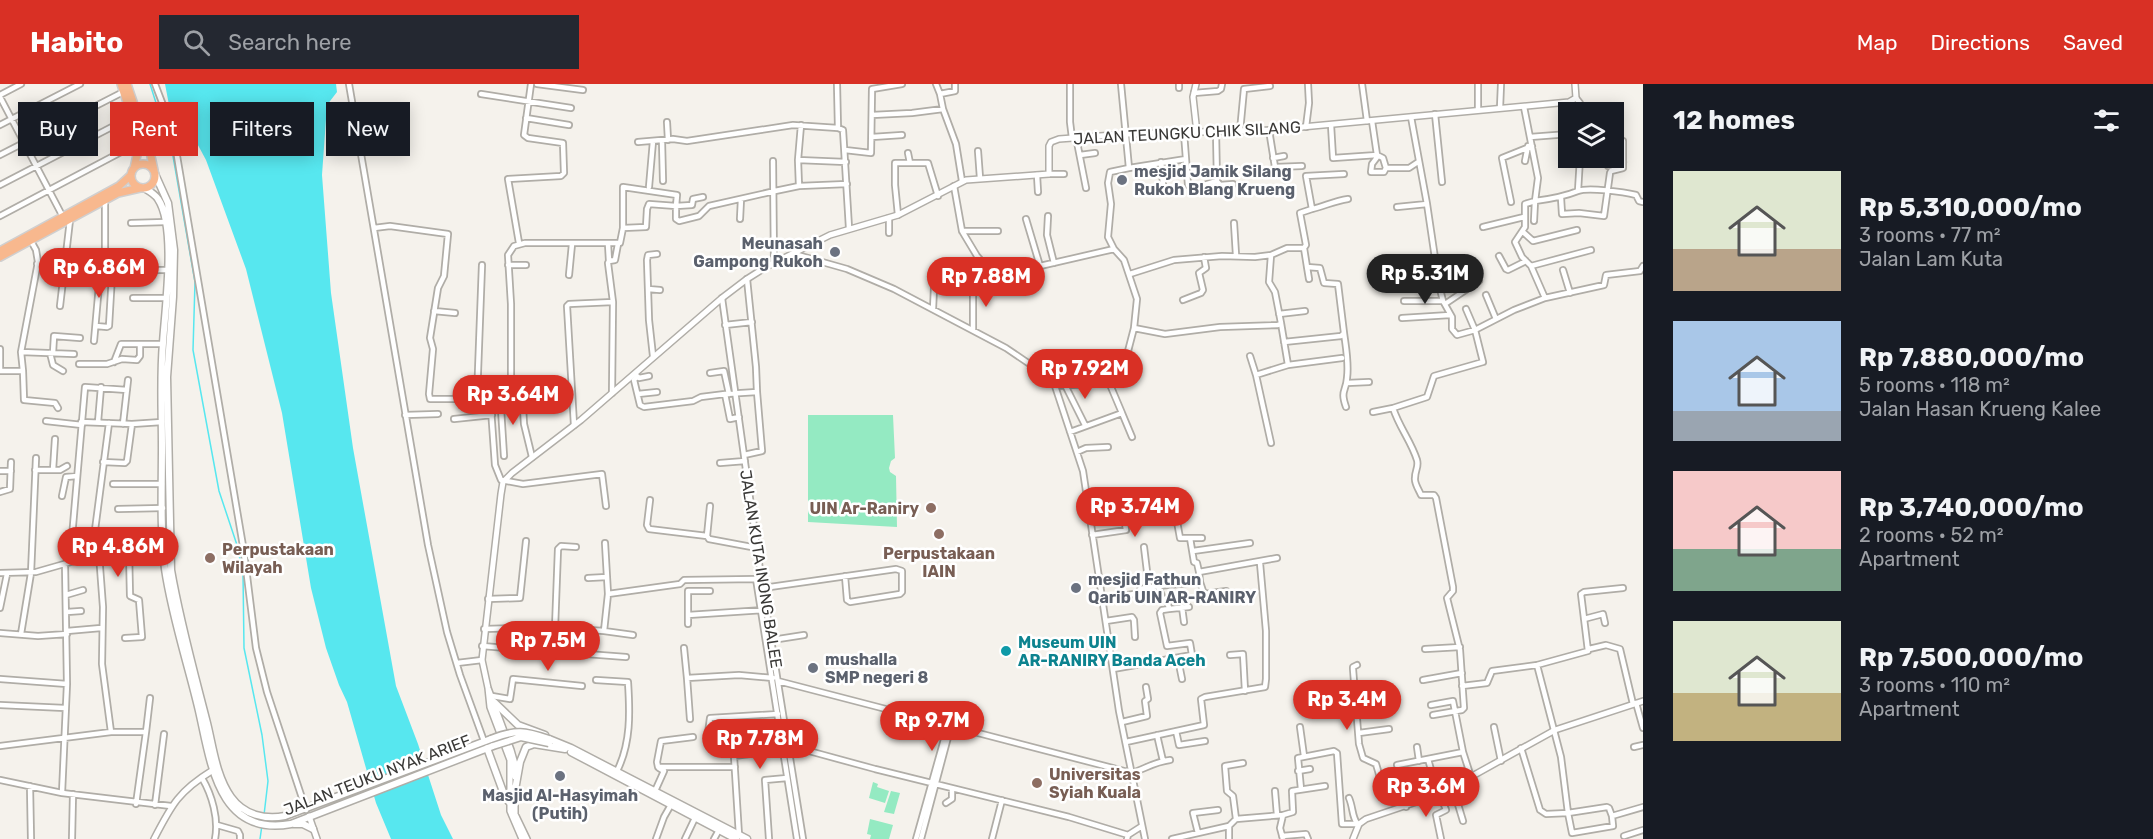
<!DOCTYPE html>
<meta charset="utf-8">
<style>
:root{--surface:#171b24;--page:#242831;--text:#f1f3f6;--muted:#9ea1a6;--accent:#d93025}
body{margin:0;font-family:Rubik,sans-serif;background:var(--page);color:var(--text);height:100vh;display:flex;flex-direction:column;font-size:22px;white-space:nowrap}
*{box-sizing:border-box;margin:0}
p{font-size:20px;color:var(--muted)}
.icon{flex:none;width:33px;height:33px;fill:none;stroke:currentColor;stroke-width:2;stroke-linecap:round;stroke-linejoin:round}
.map{position:relative;flex:1;overflow:hidden}
.drawer{display:flex;flex-direction:column;background:var(--surface);width:510px}
.drawer>*{flex:none}
.banner{position:absolute;left:18px;top:18px;width:570px;height:54px;display:flex;gap:12px}
.controls{position:absolute;left:1558px;top:18px;display:grid;gap:12px}
.controls a{display:grid;place-items:center;width:66px;height:66px;border-radius:0px;background:var(--surface);box-shadow:0 3px 15px #0003;font-size:30px}
.price{position:absolute;translate:-50% -51px;padding:0 14px;border-radius:21px;background:var(--accent);color:#fff;font-size:20px;line-height:39px;filter:drop-shadow(0 2px 3px #0008)}
.price::after{content:'';position:absolute;left:50%;top:36px;width:18px;height:14px;margin-left:-9px;background:inherit;clip-path:polygon(0 0,100% 0,50% 100%)}
.price.active{background:#222;color:#fff}
ul{padding:0;list-style:none}
li{display:flex;align-items:center;gap:18px;height:150px;padding:0 30px}
li span{display:grid;place-items:center;flex:none;width:168px;height:120px;border-radius:0px;color:#555}
li>.icon{margin-inline-start:auto}
span .icon{width:72px;height:72px;fill:#fffc;stroke-width:1}
li b{font-size:26px}
h2{display:flex;justify-content:space-between;align-items:center;height:72px;padding:0 30px;font-size:26px}
.pill{padding:0 21px;border-radius:0px;background:var(--surface);box-shadow:0 3px 15px #0003;font-size:21px;line-height:54px}
.pill.active{background:var(--accent);color:#fff}
header{display:flex;align-items:center;gap:36px;box-sizing:border-box;height:84px;padding:0 30px;background:var(--accent);color:#fff}
header strong{font-size:28px}
nav{display:flex;gap:33px;margin-inline-start:auto;font-size:21px}
.search{width:420px;height:54px;background:var(--page);display:flex;align-items:center;gap:15px;box-sizing:border-box;padding:0 21px;border-radius:0px;color:var(--muted);font-size:22px}
main{display:flex;flex:1;min-height:0}
.map>svg:first-child{display:block}
.green{fill:#94eac2}
.water{fill:#57e7ef}
.lines{fill:none;stroke-linecap:round;stroke-linejoin:round}
.stream{stroke:#57e7ef;stroke-width:1.5}
.minor-casing{stroke:#b0ada7;stroke-width:8}
.tertiary-casing{stroke:#b0ada7;stroke-width:8}
.secondary-casing{stroke:#b0ada7;stroke-width:9}
.trunk-casing{stroke:#d0cfcf;stroke-width:10}
.minor{stroke:#fff;stroke-width:4.5}
.tertiary{stroke:#fff;stroke-width:5}
.secondary{stroke:#fff;stroke-width:6}
.trunk{stroke:#f8b88e;stroke-width:7}
.secondary-bridge-casing{stroke:#b0ada7;stroke-width:9;stroke-linecap:butt}
.secondary-bridge{stroke:#fff;stroke-width:6}
.worship-dot{fill:#6b7280;stroke:#fff;stroke-width:2}
.education-dot{fill:#8d6e63;stroke:#fff;stroke-width:2}
.culture-dot{fill:#0f9aa8;stroke:#fff;stroke-width:2}
.labels{text-anchor:middle;dominant-baseline:central;stroke-width:5;stroke-linejoin:round;paint-order:stroke}
.street-label{font-size:16px;fill:#3a3937;stroke:#fff}
.worship-label{font-size:16px;font-weight:bold;fill:#5b616d;stroke:#fff;text-anchor:start}
.education-label{font-size:16px;font-weight:bold;fill:#785e54;stroke:#fff;text-anchor:start}
.culture-label{font-size:16px;font-weight:bold;fill:#0d838f;stroke:#fff;text-anchor:start}
</style>
<header>
<strong>Habito</strong>
<div class="search"><svg class="icon" aria-label="search" viewBox="0 0 24 24"><circle cx="10" cy="10" r="6"/><path d="M15 15l6 6"/></svg>Search here</div>
<nav><a>Map</a><a>Directions</a><a>Saved</a></nav>
</header>
<main>
<div class="map">
<svg width="1643" height="755" viewBox="0 0 1643 755">
<rect width="100%" height="100%" fill="#f5f2ec"/>
<path class="green" d="M808 331H893L895 374 891 377 889 384 890 388 896 392 897 443 808 438Z
M873 698 878 700 877 703 889 707 885 719 869 714Z
M891 707 900 709 894 730 884 728Z
M870 735 893 741 889 755H870L871 751 867 750Z"/>
<path class="water" d="M165 0H336L337 8 327 21 322 91 331 209 353 364 396 602 418 660 441 731 453 755H391L376 719 347 618 339 601 326 564 311 504 282 329 246 185 206 76 178 24 169 21Z"/>
<g class="lines">
<path class="stream" d="M150 0 173 72 195 198 193 266 219 407 237 461 243 490 244 564 262 651 268 697 264 731
M260 755 262 741"/>
<defs>
<path id="minor" d="M155 0 171 42 177 72 244 468 256 564 267 608 306 726
M349 0 428 461 447 548 460 591 484 657
M537 0 583 6
M837 0 838 44 843 46 849 144
M936 0 940 10 955 7V0
M1070 0V38L1072 54
M1121 0 1129 84 1186 75
M1362 0 1367 37
M1478 0V26
M1179 4V0
M1194 9 1218 7 1221 5 1222 0
M481 10 571 24
M940 10 943 25
M0 11 21 0
M0 13 63 133
M1576 14 1580 19V28
M1500 24 1501 0
M1435 30 1442 98
M872 31 912 29 943 25 956 60 962 97
M1411 33 1427 120 1439 201 1443 217 1452 233V245L1457 251 1475 246 1514 226 1545 214 1531 182 1522 173 1515 158 1525 143V120L1535 117 1538 94 1524 23
M526 34 569 41
M1372 37 1377 71 1383 74 1386 84 1384 88H1371L1372 80 1378 72
M667 38 668 56
M0 41 80 0
M801 41 798 76 846 78
M1331 41 1333 74 1377 71
M1306 43 1309 19 1308 0
M1269 46 1275 83 1302 82
M1240 47 1244 5 1270 2
M1184 49 1188 101
M872 53 902 51
M1076 53 1086 104
M1530 53 1569 50
M662 57 663 97
M638 58 673 55 687 57 793 41 838 44
M845 66 871 69 872 5 902 0
M978 67 980 94
M908 69 910 79
M0 71 123 8
M1080 71 1095 69
M1273 74 1284 72
M798 76 799 102
M773 77 774 180
M1525 77 1528 62
M1161 78 1163 100
M1608 82H1618L1623 78
M1386 84H1409L1418 78
M1049 90H1064
M1344 90 1306 92 1312 125C1325 122 1334 117 1348 115
M1037 91 1038 108
M1217 97 1220 101 1233 100
M0 101 131 33
M1204 101 1217 97 1216 48
M954 102 962 147 977 172 999 197
M649 103 653 57
M1578 107 1580 74
M1561 114 1562 130 1579 129 1604 132 1610 89 1611 87 1623 84V57
M1511 118 1502 74 1532 62
M1397 123 1427 120
M898 131 895 101V79H928L938 112
M0 132 140 58
M1048 132 1047 151 1054 179
M740 135 741 115
M1026 135 1040 182
M1534 137 1535 117C1551 115 1563 113 1578 107 1588 103 1624 108 1636 111L1639 117 1643 118
M131 139 166 138
M1234 139 1236 171
M1483 143 1524 133
M374 144 390 142 448 150 444 192 438 204 430 254 433 265 429 310 430 315H464L540 305
M623 144 646 143 647 125 649 120 676 122V135L679 137 699 132 709 122 775 107 799 102 847 100
M962 147H998
M1523 148 1533 157 1577 146
M889 149V134
M519 159 508 95 561 92 564 89 563 59 528 54 524 51 531 0
M608 160 609 177
M1304 164 1306 161 1300 129 1312 125
M794 170 847 185 894 205 1006 264 1034 283 1055 302 1083 387 1119 627 1145 755
M1499 172 1506 185 1508 186 1526 177
M37 180 57 178 65 172
M508 181H526
M1531 182 1591 166
M1307 183 1309 195
M134 186H168
M1563 186 1570 209
M1130 190 1174 176 1222 172 1255 173 1271 171 1287 164H1304L1307 183 1320 184 1324 199 1338 200 1344 249 1341 252 1284 258
M569 191 572 160
M950 199 954 203H973L1037 187 1040 182 1114 165
M973 203V246
M648 205 660 206
M1486 211 1496 235
M133 214H167
M722 214 761 493 803 755
M1545 214 1604 201 1606 191 1640 187 1643 182
M1183 216 1201 209 1203 206 1199 189 1206 184 1204 173
M1404 217H1443
M1445 220 1479 197
M60 222 70 136
M933 225 934 204
M434 227 455 229
M1279 230 1305 227
M1402 234 1450 231
M1281 239 1288 281 1342 274
M725 241 752 238
M96 242 107 243 109 242 112 191 105 188
M1134 244 1165 250 1220 243 1278 241 1281 239 1275 208 1269 198 1271 171
M1344 249C1346 264 1349 279 1347 294 1346 308 1340 306 1346 323
M94 257 100 190 105 188V117
M0 265V287
M21 268 74 270
M50 269 53 281 63 287
M53 269 54 252 80 254
M653 272 649 236 647 176 648 171 657 170
M1250 272 1256 291
M114 278 121 260H163
M79 280H107L122 275 137 276 140 272V260
M0 287H23L21 268 38 178 36 166 31 157
M23 287 24 316 55 319 58 324
M710 289 724 287 729 310
M635 290 639 294 649 292
M637 293 634 296 640 321 644 323 693 317 701 313 725 310 730 335 739 333
M1347 299 1369 298
M1053 300 1058 292 1056 273
M1065 301 1085 341
M1055 302 1091 300 1092 281
M522 307 524 340 532 373
M511 308V220L508 171 514 162 525 159H620L623 144V103L677 111 676 122 692 121 693 115 703 113
M500 309 504 372
M612 309 613 218 608 179 609 177 615 176 618 160
M638 310 657 308
M725 310 757 308 756 283 747 195
M490 311 495 381 501 396 523 400 602 390 606 422
M477 314 482 181
M1393 324C1399 343 1411 357 1417 376 1419 383 1415 386 1415 394 1414 399 1419 406 1421 411H1434L1436 414 1453 503V507L1447 514 1460 566 1464 624 1462 626 1433 631
M1373 328 1393 324 1427 313 1434 292 1483 278 1475 246 1466 225
M1122 329 1132 353
M405 331 438 330
M454 335 492 331
M46 337 82 341
M81 338 132 340 162 338
M98 338 101 303
M123 340 128 296
M574 341 567 222 569 220 613 218
M1070 348 1122 329 1111 303 1104 280 1127 271 1134 244 1137 215 1124 176 1114 165 1108 153 1111 120 1108 99 1110 88 1129 84
M1271 359 1256 291 1288 281
M1077 368 1086 364 1108 363
M744 371 762 367 757 308
M103 378 125 379 127 377 132 340
M720 379 745 377
M35 386H60L67 382
M53 386 55 355
M0 387H11
M113 400H162
M0 408 10 405 11 378
M62 412 66 393 77 392
M650 416 647 441 649 445 707 452
M1088 419 1121 414 1120 410 1129 409
M710 422 707 452 709 455 757 464
M118 425 163 424
M1176 432 1180 454H1190L1194 478 1197 479 1199 488
M95 446 109 339
M1092 451 1126 446 1121 414
M1190 454H1202
M1144 463 1149 504
M1193 467 1250 459
M117 468 119 451 163 450
M99 470 103 523 102 580 111 648
M74 477 69 459 72 453 85 303 127 306
M0 489 36 488 99 470 163 464
M588 494 607 493
M1200 498 1204 510 1226 507
M1158 502 1200 498 1199 488 1277 474
M763 504 896 485 902 487V508L900 510 850 518 847 516 845 492
M608 510 680 500 684 496 756 495 797 755
M66 511 83 506
M488 515 520 514 526 457
M1101 515 1134 510 1139 509 1140 505 1158 502 1163 515H1167L1169 525 1162 526 1160 529 1167 562 1190 559 1192 571 1113 585
M1182 523 1184 538
M0 524 7 490
M1169 525 1189 523
M67 528 81 527
M688 531V507H710
M1584 535 1603 530 1605 539
M1106 537 1132 533 1134 536 1135 553
M688 540V531L764 526
M555 544 558 465 561 462 576 463
M484 545 546 543 604 547 608 510 605 459
M67 547 101 544
M604 547 633 551
M0 549 38 552 67 550
M21 550 31 489 36 374
M125 554 142 553 139 516 130 512 129 467
M772 556 804 551
M482 562 626 573
M684 564 687 594 739 591 773 594
M1425 565 1460 563
M1589 565 1606 561 1620 565 1633 620
M1230 571 1243 570 1245 607
M1178 575 1182 595
M457 579 482 576
M1357 581 1353 583V585L1359 660 1363 674 1376 680 1384 707 1400 705 1406 723
M1537 581 1561 673 1568 729 1607 723 1609 724 1612 732
M687 594 690 635
M0 595 67 600
M596 596 628 598C630 629 631 659 617 687
M1423 596 1462 589
M778 597 1132 689C1147 684 1154 678 1170 676
M1462 602 1487 599 1492 587 1537 581 1588 567 1581 510 1584 508 1623 504
M492 612 510 615 513 595 582 602
M1636 619 1643 644
M0 621 65 624
M1327 621 1357 618
M1431 621 1453 617 1463 668 1471 693
M1122 638 1147 632 1145 617 1148 615 1146 603
M1300 643 1304 672
M1494 643 1501 677
M1176 647 1179 661 1205 657
M146 648 150 614
M708 649 710 634 778 630
M1359 649 1389 645
M1157 651 1163 677
M693 653 661 657 657 678 658 683H735
M1126 658 1204 641 1201 615 1205 613 1265 603 1266 595V547L1260 479
M787 661 875 685 1069 733 1128 751
M0 662 111 648H146L136 720
M1417 663 1419 677
M1634 663 1643 661
M1521 664 1540 726 1546 730 1568 729 1572 749 1613 742 1612 732 1643 723
M1428 675 1438 711
M1243 679 1225 682 1227 707 1233 712 1236 735 1283 731 1280 744 1283 755
M1397 681 1463 668
M1298 687 1310 685
M202 694C212 711 219 735 215 755
M0 696 62 709 171 722
M30 702 31 755
M1301 705 1298 674 1334 667 1337 669 1342 740H1359
M1449 705 1457 717 1463 737
M655 707 664 687 659 684
M1275 707 1277 731
M62 709 67 600 65 480
M1440 710 1446 726 1436 731 1441 755
M1349 714C1353 723 1352 733 1357 739
M946 719 952 715V705
M155 721 164 650
M1283 731 1293 728 1292 707 1325 702
M217 741 238 747 240 751V755
M1229 742V755
M1198 749 1193 729 1218 726
M739 751 734 672 783 666
M1282 752 1306 750 1308 755
M1624 752 1643 746
M72 755 73 710
M656 755 664 733 672 719
M685 755 695 734
M714 755 719 746
M769 755 765 696 787 694
M916 755 948 641
M921 755 951 642
M992 755 1002 716
M1127 755 1128 751 1142 742
M1172 755 1229 742 1236 735"/>
<path id="tertiary" d="M1196 0 1193 13 1197 49
M488 604 490 623 510 676V727L522 755
M515 693V680L511 666 488 604 482 576 501 410 503 398 512 389 581 336 722 214 747 195 766 183 830 151 898 131 966 96 1049 90V62L1051 58 1059 55 1127 50 1269 46 1569 18 1576 14 1575 0
M515 702V730L527 755
M309 732 317 755
M154 755C172 720 179 707 213 686
M1353 755 1359 740 1366 735 1440 710 1555 646 1643 617"/>
<path id="secondary" d="M155 90 168 119 174 166 173 213 167 293 171 486C180 538 194 588 207 639 213 663 216 692 231 713 244 731 265 736 285 732L491 655
M144 104C149 107 155 110 158 115 177 143 165 225 163 259 160 293 162 328 162 363 162 403 160 445 165 485 172 533 188 580 199 627 211 679 218 753 291 740L493 662
M494 618 518 641 545 651
M549 655 571 664 747 755
M487 664 505 713 509 718
M571 668 736 755
M515 706 520 678 526 663 534 660 565 665
M294 740H303L313 745"/>
<path id="trunk" d="M121 0 140 58 134 84
M127 0 150 68 154 86
M131 92a12 12 0 1 1 24 0a12 12 0 1 1-24 0Z
M0 167 119 102 131 91
M0 173 118 109 140 104"/>
</defs>
<use href="#minor" class="minor-casing"/>
<use href="#tertiary" class="tertiary-casing"/>
<use href="#secondary" class="secondary-casing"/>
<use href="#trunk" class="trunk-casing"/>
<use href="#minor" class="minor"/>
<use href="#tertiary" class="tertiary"/>
<use href="#secondary" class="secondary"/>
<use href="#trunk" class="trunk"/>
<defs>
<path id="secondary-bridge" d="M491 655C516 645 525 647 549 655
M493 662 521 653 549 659"/>
</defs>
<use href="#secondary-bridge" class="secondary-bridge-casing"/>
<use href="#secondary-bridge" class="secondary-bridge"/>
</g>
<g class="worship-dot">
<circle cx="1122" cy="96" r="6"/>
<circle cx="835" cy="168" r="6"/>
<circle cx="1076" cy="504" r="6"/>
<circle cx="813" cy="584" r="6"/>
<circle cx="560" cy="692" r="6"/>
</g>
<g class="education-dot">
<circle cx="931" cy="424" r="6"/>
<circle cx="939" cy="450" r="6"/>
<circle cx="210" cy="474" r="6"/>
<circle cx="1037" cy="699" r="6"/>
</g>
<circle class="culture-dot" cx="1006" cy="567" r="6"/>
<g class="labels">
<g class="street-label">
<text transform="translate(1187 49) rotate(-3)">JALAN TEUNGKU CHIK SILANG</text>
<text transform="translate(761 485) rotate(81)">JALAN KUTA INONG BALEE</text>
<text transform="translate(377 691) rotate(-21)">JALAN TEUKU NYAK ARIEF</text>
</g>
<g class="worship-label">
<text x="1134" y="87">mesjid Jamik Silang<tspan x="1134" dy="18">Rukoh Blang Krueng</tspan></text>
<text x="823" y="159" text-anchor="end">Meunasah<tspan x="823" dy="18">Gampong Rukoh</tspan></text>
<text x="1088" y="495">mesjid Fathun<tspan x="1088" dy="18">Qarib UIN AR-RANIRY</tspan></text>
<text x="825" y="575">mushalla<tspan x="825" dy="18">SMP negeri 8</tspan></text>
<text x="560" y="711" text-anchor="middle">Masjid Al-Hasyimah<tspan x="560" dy="18">(Putih)</tspan></text>
</g>
<g class="education-label">
<text x="919" y="424" text-anchor="end">UIN Ar-Raniry</text>
<text x="222" y="465">Perpustakaan<tspan x="222" dy="18">Wilayah</tspan></text>
<text x="939" y="469" text-anchor="middle">Perpustakaan<tspan x="939" dy="18">IAIN</tspan></text>
<text x="1049" y="690">Universitas<tspan x="1049" dy="18">Syiah Kuala</tspan></text>
</g>
<g class="culture-label">
<text x="1018" y="558">Museum UIN<tspan x="1018" dy="18">AR-RANIRY Banda Aceh</tspan></text>
</g>
</g>
</svg>
<div class="controls">
<a><svg class="icon" aria-label="layers" viewBox="0 0 24 24"><path d="M12 4l9 5-9 5-9-5zM3 14l9 5 9-5"/></svg></a>
</div>
<b class="price" style="left:99px;top:215px">Rp 6.86M</b>
<b class="price active" style="left:1425px;top:221px">Rp 5.31M</b>
<b class="price" style="left:986px;top:224px">Rp 7.88M</b>
<b class="price" style="left:1085px;top:316px">Rp 7.92M</b>
<b class="price" style="left:513px;top:342px">Rp 3.64M</b>
<b class="price" style="left:1135px;top:454px">Rp 3.74M</b>
<b class="price" style="left:118px;top:494px">Rp 4.86M</b>
<b class="price" style="left:548px;top:588px">Rp 7.5M</b>
<b class="price" style="left:1347px;top:647px">Rp 3.4M</b>
<b class="price" style="left:932px;top:668px">Rp 9.7M</b>
<b class="price" style="left:760px;top:686px">Rp 7.78M</b>
<b class="price" style="left:1426px;top:734px">Rp 3.6M</b>
<div class="banner">
<a class="pill">Buy</a>
<a class="pill active">Rent</a>
<a class="pill">Filters</a>
<a class="pill">New</a>
</div>
</div>
<section class="drawer">
<h2>12 homes<svg class="icon" aria-label="filters" viewBox="0 0 24 24"><path d="M4 7h16M4 17h16"/><circle cx="9" cy="7" r="2"/><circle cx="15" cy="17" r="2"/></svg></h2>
<ul>
<li><span style="background:linear-gradient(#dfe7d0 65%,#b9a48a 0)"><svg class="icon" aria-label="home" viewBox="0 0 24 24"><path d="M3 11l9-7 9 7M6 9v11h12V9"/></svg></span><div><b>Rp 5,310,000/mo</b><p>3 rooms · 77 m²</p><p>Jalan Lam Kuta</p></div></li>
<li><span style="background:linear-gradient(#a9c7e8 75%,#9aa5b1 0)"><svg class="icon" aria-label="home" viewBox="0 0 24 24"><path d="M3 11l9-7 9 7M6 9v11h12V9"/></svg></span><div><b>Rp 7,880,000/mo</b><p>5 rooms · 118 m²</p><p>Jalan Hasan Krueng Kalee</p></div></li>
<li><span style="background:linear-gradient(#f6c9c9 65%,#7fa58c 0)"><svg class="icon" aria-label="home" viewBox="0 0 24 24"><path d="M3 11l9-7 9 7M6 9v11h12V9"/></svg></span><div><b>Rp 3,740,000/mo</b><p>2 rooms · 52 m²</p><p>Apartment</p></div></li>
<li><span style="background:linear-gradient(#dfe7d0 60%,#c2b280 0)"><svg class="icon" aria-label="home" viewBox="0 0 24 24"><path d="M3 11l9-7 9 7M6 9v11h12V9"/></svg></span><div><b>Rp 7,500,000/mo</b><p>3 rooms · 110 m²</p><p>Apartment</p></div></li>
</ul>
</section>
</main>
